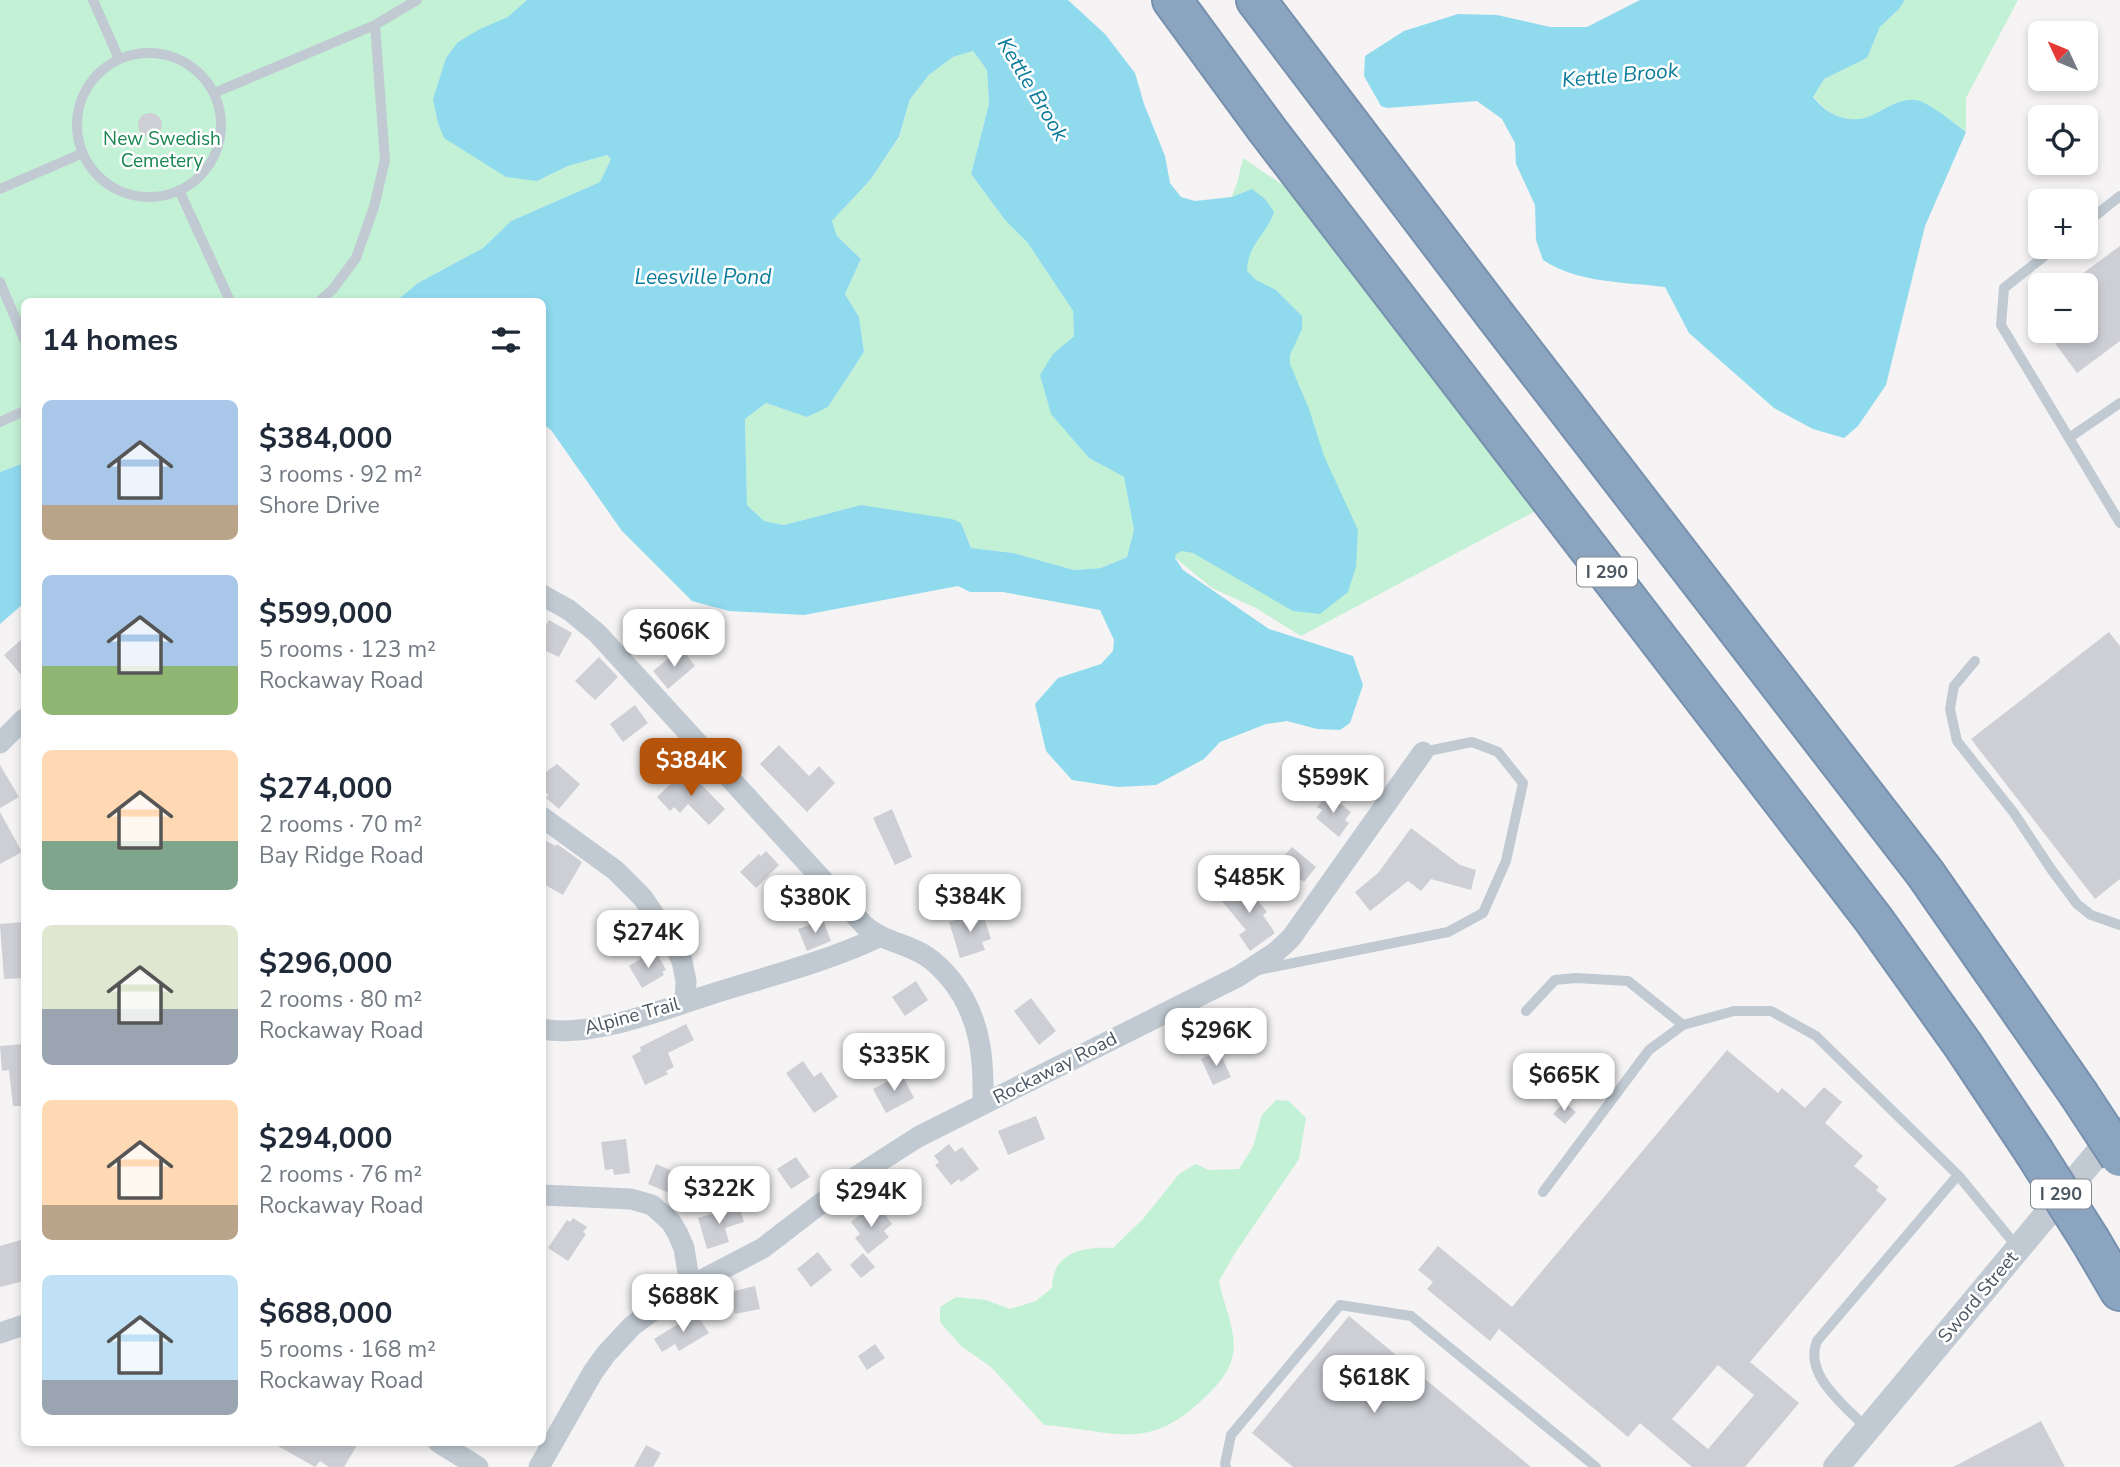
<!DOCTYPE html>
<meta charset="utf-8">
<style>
:root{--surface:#fff;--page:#f6f6f7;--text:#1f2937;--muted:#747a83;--accent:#b45309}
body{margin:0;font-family:"Nunito Sans",sans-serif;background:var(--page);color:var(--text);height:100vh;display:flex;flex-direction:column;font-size:26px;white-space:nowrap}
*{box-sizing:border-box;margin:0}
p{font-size:23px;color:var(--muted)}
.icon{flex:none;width:38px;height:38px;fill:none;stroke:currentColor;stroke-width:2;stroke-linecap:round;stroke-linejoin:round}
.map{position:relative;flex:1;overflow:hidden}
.panel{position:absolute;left:21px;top:298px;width:525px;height:1148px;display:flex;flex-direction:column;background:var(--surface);border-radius:10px;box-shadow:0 4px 10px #0003}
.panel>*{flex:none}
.needle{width:46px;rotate:314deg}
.tools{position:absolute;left:2028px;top:21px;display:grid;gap:14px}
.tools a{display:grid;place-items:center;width:70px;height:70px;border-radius:10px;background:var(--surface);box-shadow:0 4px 10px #0003;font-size:35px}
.price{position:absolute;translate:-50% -60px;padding:0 16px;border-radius:14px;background:#fff;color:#222;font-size:23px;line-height:46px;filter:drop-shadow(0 2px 4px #0008)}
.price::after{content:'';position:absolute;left:50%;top:42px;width:21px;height:16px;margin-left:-10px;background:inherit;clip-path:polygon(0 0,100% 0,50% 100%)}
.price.active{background:var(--accent);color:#fff}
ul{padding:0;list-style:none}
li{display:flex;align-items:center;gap:21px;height:175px;padding:0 21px}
li span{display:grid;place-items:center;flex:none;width:196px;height:140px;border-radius:10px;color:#555}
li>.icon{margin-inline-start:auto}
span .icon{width:84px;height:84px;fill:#fffc;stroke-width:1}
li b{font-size:30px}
h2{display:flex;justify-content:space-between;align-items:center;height:84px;padding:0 21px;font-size:30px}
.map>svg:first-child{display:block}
.green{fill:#c3f1d5}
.water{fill:#90daee;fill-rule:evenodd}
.building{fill:#cdcfd5;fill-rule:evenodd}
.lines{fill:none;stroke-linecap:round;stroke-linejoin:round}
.motorway-casing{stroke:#7690ad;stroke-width:42}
.service{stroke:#c1cad2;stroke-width:10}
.minor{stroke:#c1cad2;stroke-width:21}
.tertiary{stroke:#c1cad2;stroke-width:26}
.motorway{stroke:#8ba5c1;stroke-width:38}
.motorway-bridge-casing{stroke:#7690ad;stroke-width:42;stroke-linecap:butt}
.motorway-bridge{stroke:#8ba5c1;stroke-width:38}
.labels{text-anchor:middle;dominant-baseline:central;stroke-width:5;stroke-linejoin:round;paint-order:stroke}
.shield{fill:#fff;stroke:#808990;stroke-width:2}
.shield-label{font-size:18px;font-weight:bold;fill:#4a5661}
.park-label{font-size:19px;fill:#17864f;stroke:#fff}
.street-label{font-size:19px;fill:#4a5661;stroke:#fff}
.water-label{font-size:21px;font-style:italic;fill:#0c7c9b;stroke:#fff}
</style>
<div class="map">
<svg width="2120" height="1467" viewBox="0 0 2120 1467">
<rect width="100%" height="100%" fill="#f5f3f3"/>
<path class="green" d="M0 0H527C521 6 514 14 506 18 479 32 466 33 446 58L537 181 568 166 607 155 611 159 600 182 511 221 483 248 418 283 396 301H24V463L0 472Z
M1905 0H2018L1966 98V132C1955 124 1928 102 1916 100 1898 98 1886 109 1870 116 1847 125 1827 114 1813 96L1824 79 1867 58 1880 27 1899 9Z
M973 51 987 70 989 104 971 174 1005 220 1027 242 1073 311 1074 336 1053 354 1089 458 1124 477 1134 530 1127 557 1101 568 1074 570 1013 553 971 548 961 523 861 505 784 525 764 521 747 505 745 419 766 403 806 416 828 407 864 352 859 317 845 294 861 259 837 236 832 221 871 179 899 138 910 99 929 75 953 57Z
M1243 158 1299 196 1543 507 1301 636 1256 608 1212 588 1162 547 1212 250 1238 180Z
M1276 1100 1289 1101 1306 1118 1299 1159 1235 1253 1219 1281C1223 1304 1237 1330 1233 1354 1230 1372 1217 1386 1204 1398 1147 1454 1112 1430 1044 1425L991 1367 961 1346 940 1322V1307L956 1297 986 1300 1010 1309 1036 1301 1052 1288C1052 1253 1082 1246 1113 1248L1143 1219 1179 1174 1196 1164 1209 1170 1239 1169 1253 1147 1262 1115Z"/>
<path class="water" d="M527 0H1068L1105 34 1135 73 1144 104 1165 156 1170 183 1181 197 1195 201 1232 197 1252 189 1265 199 1274 212C1266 236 1248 243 1247 271L1256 280 1276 290 1302 316V329L1290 355V364L1309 409 1324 456 1358 530 1356 567 1348 592 1320 614 1293 611 1193 553 1182 551 1176 554 1175 558 1183 570 1269 629 1353 656 1363 685 1350 723 1340 730 1317 729 1287 721 1266 724 1220 742 1204 759 1156 785 1118 787 1072 780 1046 751 1035 704 1058 678 1101 664 1113 651 1114 640 1100 610 1003 592H970L958 586 804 615 729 611 692 601 622 531 551 430 543 424 542 301H396L418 283 483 248 511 221 600 182 611 159 607 155 568 166 537 181 506 177 444 138 438 123 433 99 446 58 458 42 480 29 508 17ZM973 51 987 70 989 104 971 174 1005 220 1027 242 1073 311 1074 336 1053 354 1040 375 1051 414 1089 458 1124 477 1134 530 1127 557 1101 568 1074 570 1013 553 971 548 961 523 952 519 861 505 784 525 764 521 747 505 745 419 766 403 807 417 828 407 864 352 859 317 845 294 861 259 837 236 832 221 871 179 899 137 910 99 929 75 953 57Z
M1640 0H1905L1899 9 1880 27 1867 58 1824 79 1813 97C1827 114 1847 125 1870 116 1886 109 1898 98 1916 100 1929 102 1955 124 1966 132L1925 226 1886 385 1858 426 1844 438 1813 429 1774 408 1689 333 1665 287C1625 282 1577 283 1543 260L1536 240 1535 205 1516 164 1515 143 1502 119 1477 101 1387 108 1381 106 1364 76 1365 56 1404 31 1458 14 1497 15 1550 27H1587Z
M24 463V603L0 624V472Z"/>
<path class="building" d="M138 125a12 12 0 1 1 24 0a12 12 0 1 1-24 0Z
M2120 246V341L2077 373 2046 331H2086V285H2067Z
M549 620 572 633 559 657 542 649V632Z
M2109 632 2120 646V879L2095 899 1971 739Z
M24 637V678L4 655Z
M681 648 695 666 668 689 653 671Z
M599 657 618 677 595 700 575 681Z
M635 705 648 723 623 742 610 724Z
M779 745 809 776 819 766 835 783 807 812 760 764Z
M557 764 580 784 559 809 546 798 549 795 542 790V775Z
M0 765 19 797 0 808Z
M686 769 725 809 709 825 688 804 680 813 674 807 670 811 657 797Z
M1328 794 1351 812 1345 820 1349 823 1339 837 1316 818 1322 810 1317 807Z
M892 809 912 857 895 865 873 818Z
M0 812 22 852 0 864Z
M1411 828 1460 865 1476 870 1471 890 1431 879 1421 891 1408 881 1370 911 1355 892 1378 873Z
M542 839 556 846 557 844 582 862 563 895 542 883Z
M1292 847 1316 867 1304 882 1300 879 1298 881 1277 864Z
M766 851 779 865 756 888 740 872 759 854 761 856Z
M1246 879 1257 893 1253 895 1267 912 1263 915 1275 933 1250 951 1239 935 1246 930 1221 900Z
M982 911 991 939 982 942 985 950 960 958 949 922Z
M823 920 831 941 807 951 798 929Z
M24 922V978L4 979 0 924Z
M650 953 653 958 658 955 666 970 662 972 664 975 642 988 629 966Z
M916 981 928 1000 905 1016 892 997Z
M1031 998 1056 1031 1039 1045 1014 1011Z
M686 1024 694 1040 668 1053 674 1067 666 1071 668 1074 645 1085 632 1056 641 1051 640 1047Z
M24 1044V1106H13L9 1070 2 1071 0 1046Z
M1727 1050 1778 1093 1782 1088 1805 1108 1824 1087 1842 1102 1825 1123 1863 1156 1854 1166 1879 1187 1876 1190 1887 1199 1750 1362 1799 1403 1745 1467H1692L1640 1423 1628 1437 1499 1329 1490 1341 1427 1289 1433 1282 1418 1270 1438 1246 1512 1307ZM1718 1365 1754 1395 1708 1449 1672 1419Z
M1217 1052 1218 1056 1221 1055 1231 1077 1213 1085 1201 1059Z
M803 1061 814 1077 821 1072 838 1097 814 1113 786 1073Z
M902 1074 914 1098 886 1113 873 1089Z
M1564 1102 1576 1112 1565 1124 1553 1114Z
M1036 1116 1045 1139 1008 1155 998 1131Z
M626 1139 630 1173 614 1175 613 1169 605 1170 601 1142Z
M949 1144 955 1152 962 1147 979 1169 961 1182 959 1179 951 1185 935 1165 939 1162 934 1156Z
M796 1157 810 1177 791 1189 777 1169Z
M656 1164 677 1173 669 1193 648 1184Z
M739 1206 744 1222 725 1228 729 1242 707 1249 698 1218Z
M868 1208 875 1216 882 1210 892 1224 884 1231 889 1237 868 1254 855 1238 860 1234 851 1222Z
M573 1218 587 1227 583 1232 586 1234 568 1261 548 1248 567 1220 570 1222Z
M24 1239V1281L0 1287V1246Z
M818 1252 832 1270 811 1287 797 1269Z
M863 1253 875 1267 861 1278 850 1265Z
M755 1286 760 1309 735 1314 730 1292Z
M696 1313 709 1333 679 1351 675 1344 662 1352 654 1339Z
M1349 1316 1531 1467H1293L1252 1433Z
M875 1344 885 1358 867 1370 858 1356Z
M2041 1421 2065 1467H1953Z
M271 1442H359L344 1467H329L320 1461 315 1467Z
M646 1445 661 1453 653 1467H634Z"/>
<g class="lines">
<defs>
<path id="motorway" d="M1172 0 1268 131 1874 920 1963 1045 2033 1150
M1256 0 1495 315 1925 873 2078 1093
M2090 1240 2120 1291"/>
</defs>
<use href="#motorway" class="motorway-casing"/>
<path class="service" d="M93 0 119 59
M77 125a72 72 0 1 1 144 0a72 72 0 1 1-144 0Z
M214 93 375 25 417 0
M0 189 83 153
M179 190 230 301
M2086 223 2120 196
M2056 247 2004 288 2001 325 2120 523
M0 282 24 339
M320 301 333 289 356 258 374 207 385 160 375 25
M0 422 24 411
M2069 438 2120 403
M1975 661 1954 686 1950 709 1957 741 2014 813 2051 869 2077 904 2091 915 2120 925
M1258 970 1448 932 1483 913 1506 861 1523 783 1498 752 1472 742 1423 752
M1526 1011 1555 980 1576 978 1628 981 1683 1025
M1543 1192 1649 1050 1683 1025 1734 1011H1771L1816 1036 1958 1175 2018 1248
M1866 1428C1845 1405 1803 1375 1817 1341L1958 1175
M1226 1467 1225 1464 1231 1435 1340 1305 1411 1316 1596 1467"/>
<path class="minor" d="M542 595 569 610 597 633 864 925C883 942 906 943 926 956 937 963 945 972 953 982 981 1019 984 1059 983 1104
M0 743 24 719
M542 817 615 870 643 898 674 944 682 961 686 981 685 1002
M542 1029C592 1039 669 1007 718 992 773 975 828 961 879 937
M542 1195 631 1199 652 1205 671 1222 678 1234 684 1248 690 1285
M0 1333 24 1325
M438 1442 478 1467
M539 1467 593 1372 606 1354 632 1326 675 1294 763 1248 854 1178 918 1137 1239 976 1276 952 1291 938 1423 752"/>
<path class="tertiary" d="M1836 1467 2117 1130"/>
<use href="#motorway" class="motorway"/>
<defs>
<path id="motorway-bridge" d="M2078 1093 2120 1157
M2033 1150 2090 1240"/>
</defs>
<use href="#motorway-bridge" class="motorway-bridge-casing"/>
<use href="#motorway-bridge" class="motorway-bridge"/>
</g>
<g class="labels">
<g class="shield">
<rect x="1577" y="557.5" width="60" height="29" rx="5"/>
<rect x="2031" y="1179.5" width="60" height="29" rx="5"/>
</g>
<g class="shield-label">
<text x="1607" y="572">I 290</text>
<text x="2061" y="1194">I 290</text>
</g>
<g class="park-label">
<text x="162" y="139">New Swedish<tspan x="162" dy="22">Cemetery</tspan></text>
</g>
<g class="street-label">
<text transform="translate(632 1016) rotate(-15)">Alpine Trail</text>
<text transform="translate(1055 1068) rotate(-27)">Rockaway Road</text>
<text transform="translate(1978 1297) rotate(-50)">Sword Street</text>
</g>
<g class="water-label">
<text transform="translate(1620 75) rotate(-5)">Kettle Brook</text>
<text transform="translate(1033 89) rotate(59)">Kettle Brook</text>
<text x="703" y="277">Leesville Pond</text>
</g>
</g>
</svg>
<div class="tools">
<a><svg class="needle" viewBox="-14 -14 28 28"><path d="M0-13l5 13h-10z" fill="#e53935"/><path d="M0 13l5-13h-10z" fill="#747a83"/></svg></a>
<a><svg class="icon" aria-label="locate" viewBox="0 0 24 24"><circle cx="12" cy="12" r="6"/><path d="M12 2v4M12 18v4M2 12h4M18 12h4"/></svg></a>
<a>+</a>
<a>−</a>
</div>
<b class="price" style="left:674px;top:669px">$606K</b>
<b class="price active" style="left:691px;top:798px">$384K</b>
<b class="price" style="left:1333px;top:815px">$599K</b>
<b class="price" style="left:1249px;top:915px">$485K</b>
<b class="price" style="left:970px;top:934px">$384K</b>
<b class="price" style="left:815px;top:935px">$380K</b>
<b class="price" style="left:648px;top:970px">$274K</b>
<b class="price" style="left:1216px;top:1068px">$296K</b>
<b class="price" style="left:894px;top:1093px">$335K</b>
<b class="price" style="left:1564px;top:1113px">$665K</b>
<b class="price" style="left:719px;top:1226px">$322K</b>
<b class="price" style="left:871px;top:1229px">$294K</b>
<b class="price" style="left:683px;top:1334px">$688K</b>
<b class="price" style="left:1374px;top:1415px">$618K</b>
<section class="panel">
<h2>14 homes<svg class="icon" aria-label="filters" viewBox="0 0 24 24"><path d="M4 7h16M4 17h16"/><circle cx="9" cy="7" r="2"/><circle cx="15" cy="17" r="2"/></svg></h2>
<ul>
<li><span style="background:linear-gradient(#a9c7e8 75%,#b9a48a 0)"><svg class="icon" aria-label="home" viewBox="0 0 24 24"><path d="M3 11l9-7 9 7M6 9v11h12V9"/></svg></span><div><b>$384,000</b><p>3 rooms · 92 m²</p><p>Shore Drive</p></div></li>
<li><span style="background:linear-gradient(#a9c7e8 65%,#8fb573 0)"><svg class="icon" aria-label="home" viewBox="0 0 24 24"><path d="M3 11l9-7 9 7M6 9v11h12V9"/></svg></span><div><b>$599,000</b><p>5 rooms · 123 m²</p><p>Rockaway Road</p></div></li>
<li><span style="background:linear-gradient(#ffd9b3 65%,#7fa58c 0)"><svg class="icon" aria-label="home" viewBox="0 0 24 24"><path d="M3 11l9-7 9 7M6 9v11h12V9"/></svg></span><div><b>$274,000</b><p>2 rooms · 70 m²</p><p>Bay Ridge Road</p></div></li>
<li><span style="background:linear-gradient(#dfe7d0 60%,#9aa5b1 0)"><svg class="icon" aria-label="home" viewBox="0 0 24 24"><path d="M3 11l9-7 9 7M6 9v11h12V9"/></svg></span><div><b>$296,000</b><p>2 rooms · 80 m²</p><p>Rockaway Road</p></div></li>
<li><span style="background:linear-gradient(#ffd9b3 75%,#b9a48a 0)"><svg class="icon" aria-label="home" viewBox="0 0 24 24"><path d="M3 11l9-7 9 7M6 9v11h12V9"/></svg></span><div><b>$294,000</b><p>2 rooms · 76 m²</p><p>Rockaway Road</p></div></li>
<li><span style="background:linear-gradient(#bfe0f5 75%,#9aa5b1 0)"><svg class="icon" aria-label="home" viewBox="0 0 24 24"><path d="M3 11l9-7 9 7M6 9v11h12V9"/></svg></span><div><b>$688,000</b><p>5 rooms · 168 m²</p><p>Rockaway Road</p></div></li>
</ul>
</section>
</div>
